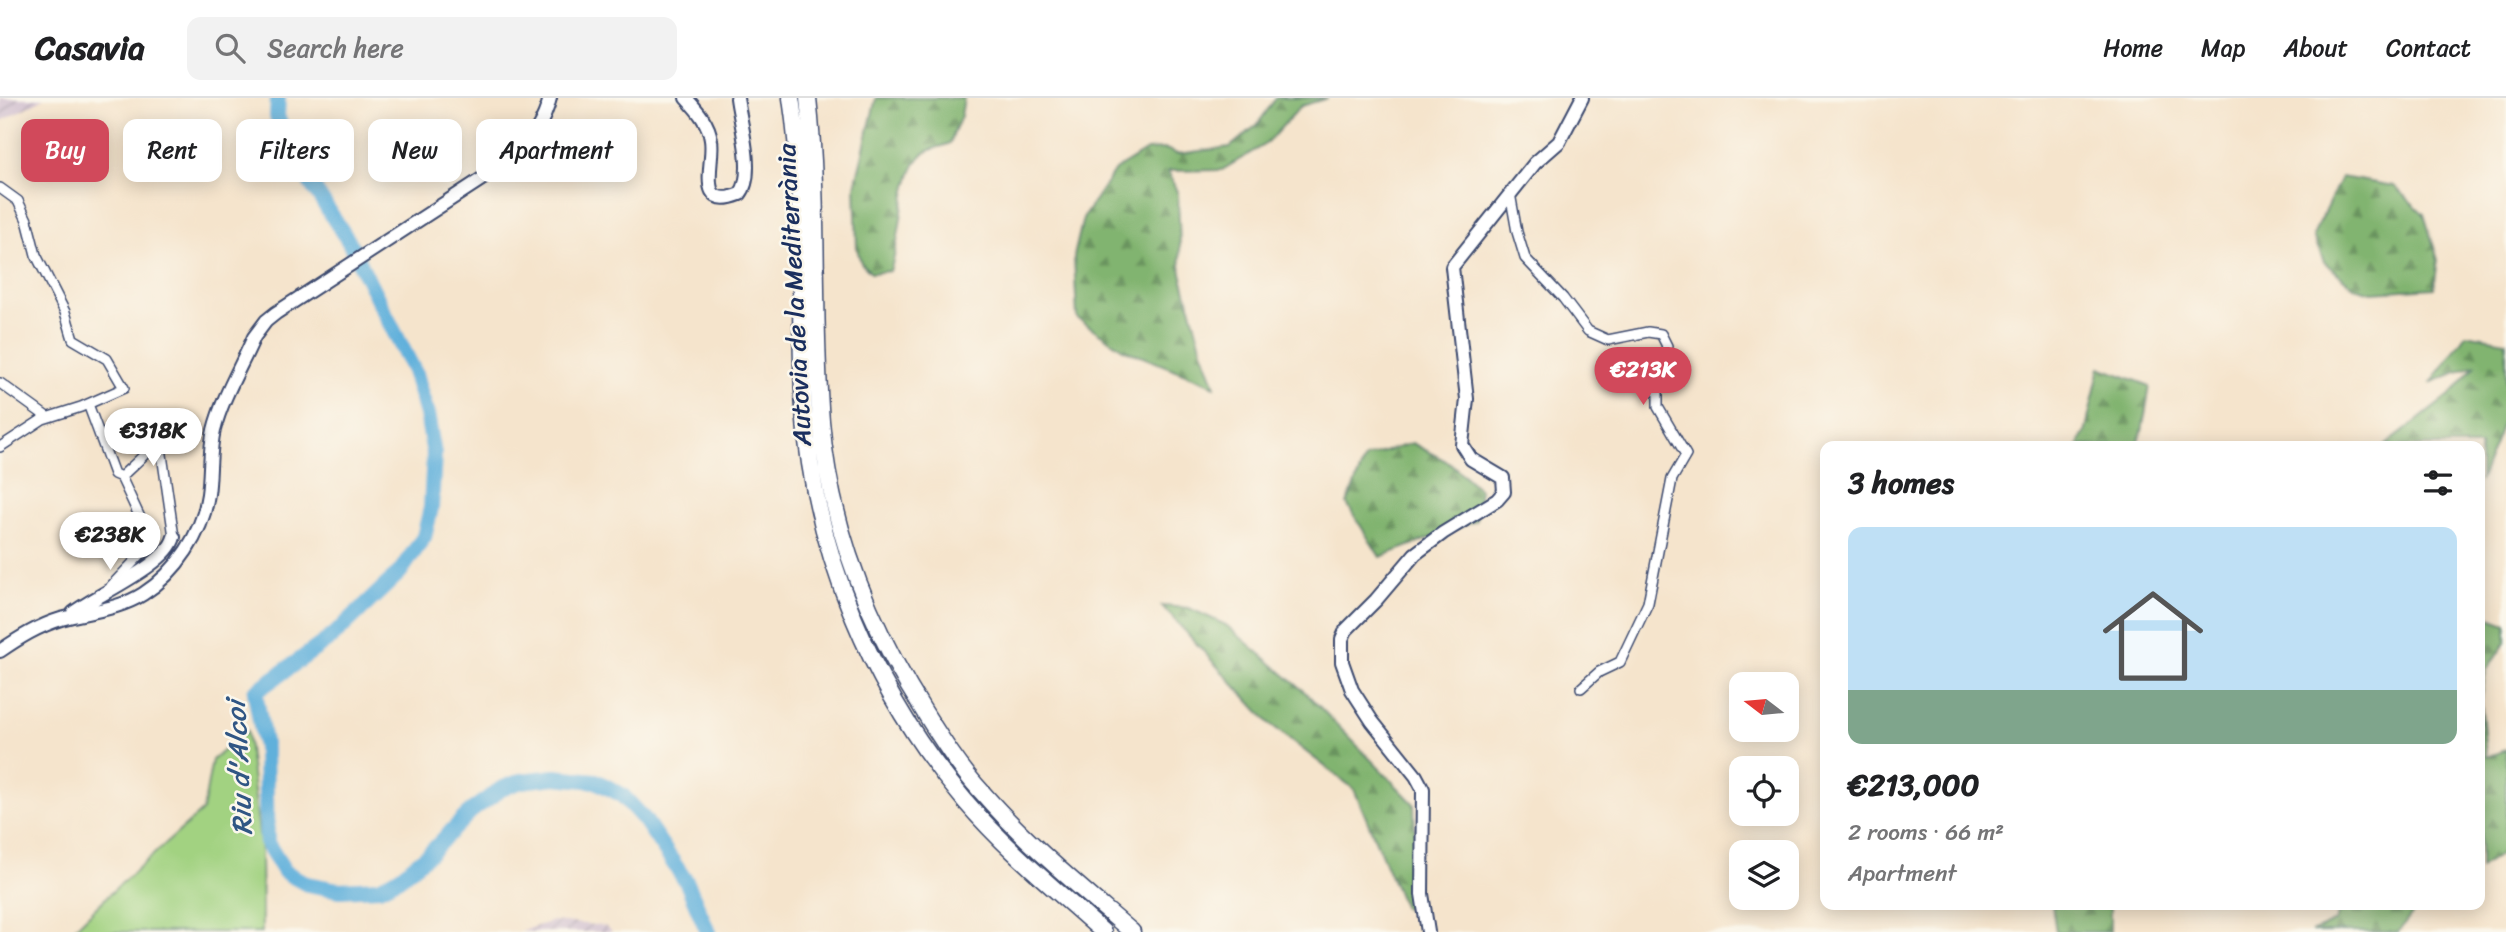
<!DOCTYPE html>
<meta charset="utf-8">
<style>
:root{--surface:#fff;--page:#f2f2f2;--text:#202124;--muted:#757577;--line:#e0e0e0;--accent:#d1495b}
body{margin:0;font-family:Sriracha,sans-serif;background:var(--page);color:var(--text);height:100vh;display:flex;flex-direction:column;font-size:26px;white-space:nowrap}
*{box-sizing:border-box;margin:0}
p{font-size:23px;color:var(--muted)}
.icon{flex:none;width:38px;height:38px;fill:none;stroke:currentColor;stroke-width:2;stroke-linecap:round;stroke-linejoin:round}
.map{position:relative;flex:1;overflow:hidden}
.drawer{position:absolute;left:1820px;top:343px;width:665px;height:469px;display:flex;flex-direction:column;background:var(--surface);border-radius:14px;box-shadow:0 4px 18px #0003}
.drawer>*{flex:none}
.hud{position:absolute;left:21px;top:21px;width:665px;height:63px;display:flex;gap:14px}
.needle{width:46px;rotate:286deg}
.controls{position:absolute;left:1729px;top:574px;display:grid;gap:14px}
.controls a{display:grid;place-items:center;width:70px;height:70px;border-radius:14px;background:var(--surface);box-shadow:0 4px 18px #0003;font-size:35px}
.price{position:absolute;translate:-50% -60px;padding:0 16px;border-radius:24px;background:#fff;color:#222;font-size:23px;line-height:46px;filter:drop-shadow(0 2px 4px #0008)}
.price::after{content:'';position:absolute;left:50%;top:42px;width:21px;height:16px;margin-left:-10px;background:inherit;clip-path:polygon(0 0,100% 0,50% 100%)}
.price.on{background:var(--accent);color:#fff}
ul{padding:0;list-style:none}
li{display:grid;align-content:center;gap:14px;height:371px;padding:0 28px}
li span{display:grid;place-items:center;height:217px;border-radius:14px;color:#555}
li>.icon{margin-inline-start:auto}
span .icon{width:126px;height:126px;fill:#fffc;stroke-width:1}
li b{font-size:30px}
h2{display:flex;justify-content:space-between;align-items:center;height:84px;padding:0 28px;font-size:30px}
.tag{padding:0 24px;border-radius:14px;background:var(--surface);box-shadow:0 4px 18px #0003;font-size:24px;line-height:63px}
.tag.on{background:var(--accent);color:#fff}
header{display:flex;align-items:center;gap:42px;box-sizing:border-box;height:98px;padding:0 35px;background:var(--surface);border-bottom:2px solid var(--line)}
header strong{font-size:33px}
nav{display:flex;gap:38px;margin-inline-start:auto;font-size:24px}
.search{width:490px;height:63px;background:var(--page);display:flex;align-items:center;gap:18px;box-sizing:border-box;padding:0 24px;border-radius:14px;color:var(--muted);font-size:26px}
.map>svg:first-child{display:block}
.industrial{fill:url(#industrial-furrows)}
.grass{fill:#a2d281;stroke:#5e8070;stroke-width:2}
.forest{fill:url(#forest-firs);stroke:#4e7266;stroke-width:2}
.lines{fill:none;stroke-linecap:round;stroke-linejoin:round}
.river{stroke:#61b0db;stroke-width:16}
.street-casing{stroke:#3c4a6e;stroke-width:12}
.secondary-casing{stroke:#3c4a6e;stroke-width:16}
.highway-casing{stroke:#3c4a6e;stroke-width:19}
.street{stroke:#fff;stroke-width:9}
.secondary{stroke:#fff;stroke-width:12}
.highway{stroke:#fff;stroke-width:16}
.labels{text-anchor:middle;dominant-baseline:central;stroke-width:5;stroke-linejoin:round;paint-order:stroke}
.street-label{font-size:26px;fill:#1b2f5e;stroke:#fbf7ec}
.water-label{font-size:28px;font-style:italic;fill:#305684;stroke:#fbf7ec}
</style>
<header>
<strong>Casavia</strong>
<div class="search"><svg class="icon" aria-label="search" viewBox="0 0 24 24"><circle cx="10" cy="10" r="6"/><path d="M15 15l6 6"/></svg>Search here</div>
<nav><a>Home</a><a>Map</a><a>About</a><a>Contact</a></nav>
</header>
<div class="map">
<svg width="2506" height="834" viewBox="0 0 2506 834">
<defs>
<pattern id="industrial-furrows" width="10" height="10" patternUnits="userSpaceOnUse" patternTransform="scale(1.75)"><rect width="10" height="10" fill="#cfbdce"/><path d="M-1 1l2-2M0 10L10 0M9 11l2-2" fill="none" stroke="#a79aaa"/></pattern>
<pattern id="forest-firs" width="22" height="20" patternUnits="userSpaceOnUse" patternTransform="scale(1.75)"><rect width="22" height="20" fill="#81b46f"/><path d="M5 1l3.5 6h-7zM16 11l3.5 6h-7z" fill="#69935e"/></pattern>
</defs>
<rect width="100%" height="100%" fill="#fbf7ec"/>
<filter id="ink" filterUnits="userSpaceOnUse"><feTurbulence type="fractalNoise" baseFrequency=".0143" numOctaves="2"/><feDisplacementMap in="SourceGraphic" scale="14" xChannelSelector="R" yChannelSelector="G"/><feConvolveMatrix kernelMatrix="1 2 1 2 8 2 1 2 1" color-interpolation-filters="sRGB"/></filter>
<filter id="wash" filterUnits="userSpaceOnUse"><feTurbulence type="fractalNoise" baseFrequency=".00686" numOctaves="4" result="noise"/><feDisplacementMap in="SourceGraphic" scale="28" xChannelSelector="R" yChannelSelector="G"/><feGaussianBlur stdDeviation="1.57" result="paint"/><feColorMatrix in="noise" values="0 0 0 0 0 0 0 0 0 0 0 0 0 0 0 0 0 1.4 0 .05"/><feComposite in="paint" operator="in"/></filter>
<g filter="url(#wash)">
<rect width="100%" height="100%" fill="#f5e4cc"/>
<path class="industrial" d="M0 0H44L0 24Z
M553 823 605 828 612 834H517Z"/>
<path class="grass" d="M247 633 261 753 262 834H71L115 791 203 712 212 662Z"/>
<path class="forest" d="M876 0H964L961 18 950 45C940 50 928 50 920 59 900 84 902 141 890 173L871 175 861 165 857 150 855 88Z
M1276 0H1328L1301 8 1267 45 1222 72 1168 73 1178 96 1181 175 1202 252 1215 288 1123 251 1077 220 1074 158 1083 120 1115 72 1147 52 1166 51 1177 56 1230 49 1257 27Z
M2341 79 2394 88 2424 116 2438 162 2434 190 2372 194 2354 189 2324 164 2313 138Z
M2466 236 2506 243V321H2504L2480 384V348H2385L2451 296 2476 267 2432 284Z
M2100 269 2150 288 2142 334 2136 348H2078L2085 335Z
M1412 345 1450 365 1480 392 1476 423 1380 459 1347 406 1365 360Z
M1162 508 1189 510 1226 527 1306 595 1414 706 1417 811 1404 810 1354 691 1269 625Z
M2490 520 2506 526V544L2486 573 2481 602 2486 659 2506 652V752L2480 770V527Z
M2052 807H2110V834H2056Z
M2341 807H2424L2414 814 2398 834H2311L2336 823Z"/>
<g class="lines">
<path class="river" d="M278 0 277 18 292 56 349 144 414 273 427 316 434 356 431 410 424 439 400 474 333 538 255 594 265 650 267 745 285 774 307 786 339 792 379 790 399 780 429 756 471 713 501 691 521 683 555 679 596 683 622 697 644 721 687 785 708 834"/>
</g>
</g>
<g filter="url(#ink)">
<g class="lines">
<defs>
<path id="street" d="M0 90 18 103 27 122 36 157 65 214 73 241 107 261 124 290 81 309 43 321 0 349
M1510 95 1517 134 1525 160 1563 200 1588 233 1608 242 1648 234 1661 236 1667 248 1658 282V309L1686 357 1672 381 1648 505 1620 564 1599 574 1581 590
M0 285 47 319
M88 306 114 376 121 379 144 428V453L111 488
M159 336 174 439
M121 379C128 372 135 366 142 359 149 353 151 343 159 336"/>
<path id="secondary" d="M686 0C697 12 709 25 711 42 715 64 694 114 740 96 756 77 740 24 737 0
M73 515C97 496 167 467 174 439
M0 553C19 540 38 528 61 521 89 513 118 512 143 496 176 475 203 435 208 396 211 375 209 353 214 332 222 300 241 269 254 239L266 223 276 215 514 60C532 43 544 24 550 0
M1428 834 1422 796 1423 691 1416 678 1372 623 1352 592 1342 564V541L1346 532 1376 502 1415 456 1443 435 1497 402 1504 394 1503 380 1471 361 1462 347 1467 301 1452 169 1535 65 1559 44 1582 0"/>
<path id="highway" d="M791 0C807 103 797 209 804 312 814 454 873 595 965 703 1006 751 1056 792 1103 834
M808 0C820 108 812 216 821 323 830 428 869 527 925 615 942 642 959 669 981 693 1026 745 1080 789 1132 834"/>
</defs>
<use href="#street" class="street-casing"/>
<use href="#secondary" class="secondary-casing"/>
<use href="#highway" class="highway-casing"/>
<use href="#street" class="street"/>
<use href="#secondary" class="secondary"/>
<use href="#highway" class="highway"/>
</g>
</g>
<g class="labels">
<g class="street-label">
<text transform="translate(794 197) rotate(-93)">Autovia de la Mediterrània</text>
</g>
<g class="water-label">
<text transform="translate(239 670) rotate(-93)">Riu d'Alcoi</text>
</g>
</g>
</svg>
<div class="controls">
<a><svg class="needle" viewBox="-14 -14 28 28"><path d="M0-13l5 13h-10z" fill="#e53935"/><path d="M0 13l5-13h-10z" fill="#757577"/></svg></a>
<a><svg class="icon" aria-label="locate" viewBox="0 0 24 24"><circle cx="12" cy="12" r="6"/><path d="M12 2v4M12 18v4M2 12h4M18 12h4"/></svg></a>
<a><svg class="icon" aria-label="layers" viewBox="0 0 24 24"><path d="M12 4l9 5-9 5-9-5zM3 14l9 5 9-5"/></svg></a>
</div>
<b class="price on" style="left:1643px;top:309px">€213K</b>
<b class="price" style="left:153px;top:370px">€318K</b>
<b class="price" style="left:110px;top:474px">€238K</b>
<div class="hud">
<a class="tag on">Buy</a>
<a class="tag">Rent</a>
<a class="tag">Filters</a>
<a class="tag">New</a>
<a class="tag">Apartment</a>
</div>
<section class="drawer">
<h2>3 homes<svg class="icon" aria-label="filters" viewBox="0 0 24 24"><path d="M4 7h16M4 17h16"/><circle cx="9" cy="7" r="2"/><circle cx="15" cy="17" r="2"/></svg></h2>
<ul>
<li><span style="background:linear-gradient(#bfe0f5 75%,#7fa58c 0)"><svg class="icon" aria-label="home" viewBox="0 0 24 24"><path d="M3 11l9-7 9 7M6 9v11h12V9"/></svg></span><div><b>€213,000</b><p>2 rooms · 66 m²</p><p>Apartment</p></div></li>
</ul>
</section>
</div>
